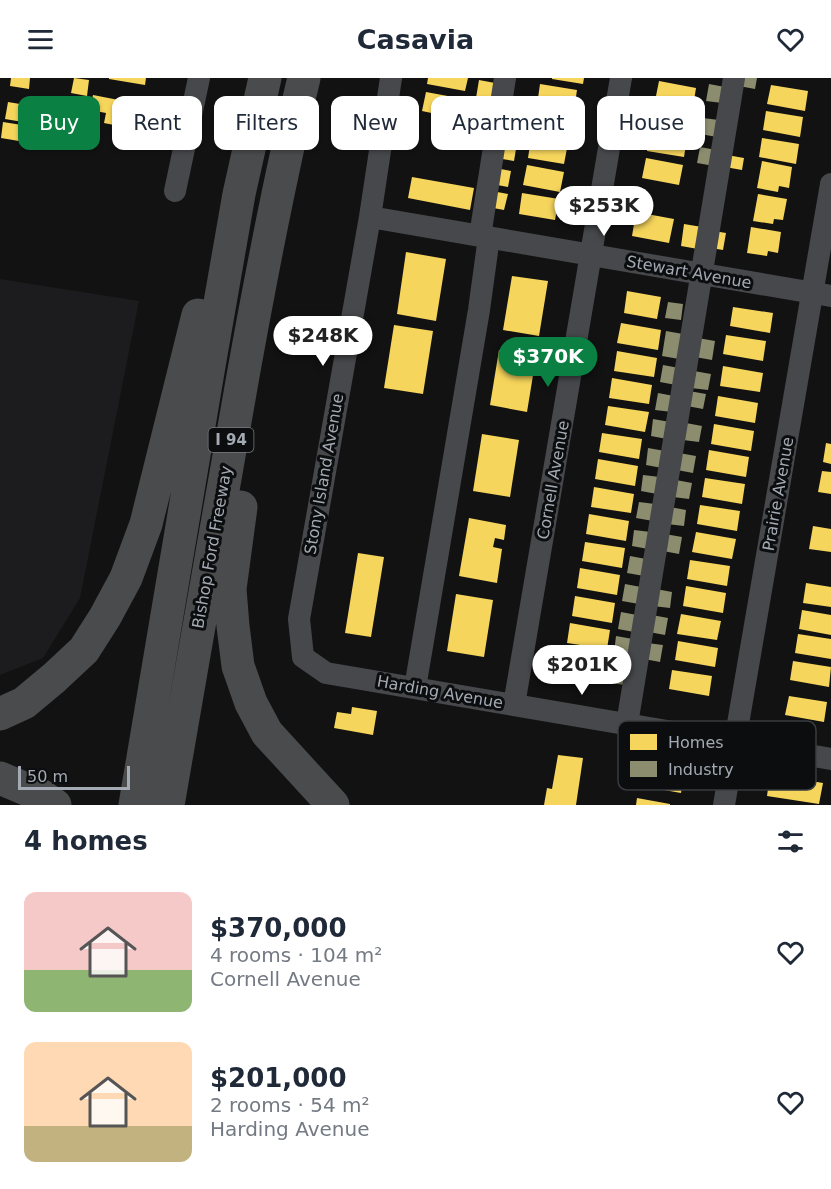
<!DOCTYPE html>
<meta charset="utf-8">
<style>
:root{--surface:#fff;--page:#f2f2f3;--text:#1f2937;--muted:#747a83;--accent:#0b8043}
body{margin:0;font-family:"DejaVu Sans",sans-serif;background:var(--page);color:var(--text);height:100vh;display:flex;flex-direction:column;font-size:22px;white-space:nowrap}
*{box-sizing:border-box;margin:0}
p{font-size:20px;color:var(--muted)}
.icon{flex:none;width:33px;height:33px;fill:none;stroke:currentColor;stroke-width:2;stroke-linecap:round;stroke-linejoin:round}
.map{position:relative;height:727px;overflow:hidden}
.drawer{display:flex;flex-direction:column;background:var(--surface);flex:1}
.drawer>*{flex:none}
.top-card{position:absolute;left:18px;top:18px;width:795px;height:54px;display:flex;gap:12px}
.scale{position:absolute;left:18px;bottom:15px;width:112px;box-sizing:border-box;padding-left:6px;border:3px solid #a3aab3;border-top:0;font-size:16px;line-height:21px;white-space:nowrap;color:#a3aab3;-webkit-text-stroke:4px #0c0d0e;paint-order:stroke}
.price{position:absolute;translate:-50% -51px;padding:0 14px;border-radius:21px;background:#fff;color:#222;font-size:20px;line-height:39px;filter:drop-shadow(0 2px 3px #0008)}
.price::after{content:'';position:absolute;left:50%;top:36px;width:18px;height:14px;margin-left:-9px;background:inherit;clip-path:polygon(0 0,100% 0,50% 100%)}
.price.selected{background:var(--accent);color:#fff}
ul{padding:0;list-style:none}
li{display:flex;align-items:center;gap:18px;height:150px;padding:0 24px}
li span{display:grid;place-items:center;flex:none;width:168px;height:120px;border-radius:12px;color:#555}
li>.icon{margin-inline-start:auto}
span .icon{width:72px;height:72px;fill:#fffc;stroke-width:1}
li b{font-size:26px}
h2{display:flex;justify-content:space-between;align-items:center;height:72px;padding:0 24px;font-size:26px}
.chip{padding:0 21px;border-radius:12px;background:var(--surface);box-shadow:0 2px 4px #0004;font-size:21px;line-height:54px}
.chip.selected{background:var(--accent);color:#fff}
header{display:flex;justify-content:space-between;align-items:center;height:78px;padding:0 24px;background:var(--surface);font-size:27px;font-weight:800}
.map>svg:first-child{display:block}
.built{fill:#1c1c1e}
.homes{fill:#f6d55c}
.industry{fill:#8c8c6e}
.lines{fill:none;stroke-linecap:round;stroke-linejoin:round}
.minor{stroke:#46484b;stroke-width:22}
.highway{stroke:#494b4c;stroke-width:33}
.labels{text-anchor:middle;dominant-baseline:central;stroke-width:6;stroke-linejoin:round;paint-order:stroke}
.shield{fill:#0c0d0e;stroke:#767b82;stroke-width:1.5}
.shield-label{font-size:15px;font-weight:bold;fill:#a3aab3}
.street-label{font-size:16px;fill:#a3aab3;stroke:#0c0d0e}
.key{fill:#0c0d0e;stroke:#393c40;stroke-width:1.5}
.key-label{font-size:16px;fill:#a3aab3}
</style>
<header><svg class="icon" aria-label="menu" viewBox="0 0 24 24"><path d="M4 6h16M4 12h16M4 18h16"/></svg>Casavia<svg class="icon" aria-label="heart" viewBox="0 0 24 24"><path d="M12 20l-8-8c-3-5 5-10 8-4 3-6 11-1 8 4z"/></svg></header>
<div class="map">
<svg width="831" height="727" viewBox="0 0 831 727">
<rect width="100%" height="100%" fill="#121212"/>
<path class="built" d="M0 201 139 223 80 520 43 580 0 597Z"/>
<path class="homes" d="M11 0H30L29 11 10 8Z
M74 0 89 2 87 18 71 15Z
M109 0H146L145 7 109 1Z
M428 0H468L465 13 427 6Z
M552 0H584L583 6 552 1Z
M479 2 495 5 492 23 476 20Z
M659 3 696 10 693 29 655 23Z
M540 6 577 12 574 32 537 27Z
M771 7 808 13 805 33 767 26Z
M426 14 464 21 460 41 422 33Z
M93 17 129 24 124 49 104 45 106 35 90 32Z
M8 24 26 27 23 44 5 41Z
M506 28 521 30 517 54 502 52Z
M473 30 490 33 488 50 471 48Z
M654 30 691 37 688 56 651 50Z
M537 33 572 40 568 60 533 53Z
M766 33 803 39 800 59 763 52Z
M3 44 22 47 19 63 1 60Z
M650 53 687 60 684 79 647 73Z
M531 60 568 65 564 86 528 80Z
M762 60 799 66 796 86 759 79Z
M499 62 517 65 514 83 496 80Z
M727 77 744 80 742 92 725 89Z
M646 80 683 87 679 107 642 100Z
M762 83 792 89 789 110 779 108 778 114 757 110Z
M527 87 564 94 560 114 523 107Z
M495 90 511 93 508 109 492 106Z
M412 99 474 110 470 132 408 120Z
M492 113 508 116 504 132 488 129Z
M522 115 559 121 555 142 519 136Z
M758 116 787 121 783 142 774 141 773 146 753 143Z
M636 134 674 141 669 165 632 158Z
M684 146 702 149 698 171 681 168Z
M751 149 781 154 778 175 768 173 767 178 747 175Z
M714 153 726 155 723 172 711 170Z
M406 174 446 181 436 243 397 236Z
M512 198 548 203 539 258 503 252Z
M627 213 661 219 657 241 624 235Z
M733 229 773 235 770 255 730 248Z
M621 245 661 252 658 272 617 265Z
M394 247 433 253 423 316 384 310Z
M726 257 766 263 763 283 723 276Z
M499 272 536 279 527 334 490 327Z
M617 273 657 280 654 299 614 293Z
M723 288 763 295 760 314 720 308Z
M612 300 652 307 649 326 609 320Z
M718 318 758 325 755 345 715 338Z
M608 328 649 334 645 354 605 347Z
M714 346 754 353 751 373 711 366Z
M602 355 642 361 639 381 599 374Z
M482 356 519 362 510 419 473 413Z
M826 365 831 366V386L823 384Z
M709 372 749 379 746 399 706 392Z
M598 381 638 388 635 408 595 401Z
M822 393 831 394V416L818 414Z
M705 400 745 406 742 426 702 419Z
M594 409 634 416 631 435 591 429Z
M700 427 740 433 737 453 697 446Z
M589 436 629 443 626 463 586 456Z
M469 440 506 447 504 462 495 460 493 469 502 471 497 505 459 498Z
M813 448 831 451V474L809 471Z
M696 454 736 461 732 481 692 474Z
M585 464 625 470 622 490 582 483Z
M358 475 384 479 371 559 345 555Z
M690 482 730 488 727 508 687 501Z
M580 490 620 497 617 517 577 510Z
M806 505 831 509V529L803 525Z
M686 508 726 515 723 535 683 528Z
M456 516 493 522 484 579 447 573Z
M575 518 615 525 612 545 572 538Z
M802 532 831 537V557L799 551Z
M681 536 721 543 717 562 677 556Z
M570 545 610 552 607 571 567 565Z
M798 556 831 561V581L795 575Z
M678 563 718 570 715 589 675 582Z
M564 576 604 582 601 602 561 595Z
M793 583 831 589 829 609 790 602Z
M672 592 712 598 709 618 669 611Z
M789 618 827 624 824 644 785 637Z
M352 629 377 633 373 657 334 650 337 634 351 636Z
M558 677 583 680 576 727H544L547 710 552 711Z
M658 677 694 683 691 701 683 700 681 715 653 710Z
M770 696 823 705 819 726 767 718Z
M637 720 670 726V727H636Z"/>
<path class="industry" d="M740 0H757L755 11 739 8Z
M709 6 725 9 722 25 706 23Z
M703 40 719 42 717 59 700 56Z
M700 69 716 72 714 88 697 85Z
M668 224 683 226 681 242 665 240Z
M666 253 683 256 679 281 662 278Z
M698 260 715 263 712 282 695 279Z
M663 287 679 290 676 307 660 304Z
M694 293 711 296 708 312 691 310Z
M689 313 706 316 703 331 687 328Z
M658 315 674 318 672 334 655 332Z
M653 341 670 344 667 361 651 358Z
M686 345 702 348 699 364 683 362Z
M648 370 665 373 662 390 646 387Z
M679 375 696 378 693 395 677 392Z
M643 397 660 399 657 416 641 413Z
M676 402 692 405 689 421 673 419Z
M639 424 655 426 653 443 636 440Z
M670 429 686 432 684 448 667 446Z
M634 452 651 454 648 471 632 468Z
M665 456 682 459 679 476 663 473Z
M630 478 646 481 644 498 627 495Z
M625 506 641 509 639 526 622 523Z
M656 511 672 514 670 530 653 528Z
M621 534 637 537 634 554 618 551Z
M652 537 668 540 665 557 649 554Z
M616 558 633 561 630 578 614 575Z
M647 565 663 567 660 584 644 581Z
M612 588 629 591 626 607 609 605Z"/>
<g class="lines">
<path class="minor" d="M391 0 370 139 299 541 303 579 326 595 831 681
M175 113 199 0
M370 139 831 218
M480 158 505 0
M415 610 479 232 489 159
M514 627 621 0
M627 646 734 0
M724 727 831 106"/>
<path class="highway" d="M241 429 230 511 233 548 238 588 251 625 267 655 333 727
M0 636 24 625 54 600 84 572 105 539 126 500 146 446 198 237
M0 700 42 718 55 727
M135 727 210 282 239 116 265 0
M168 727C193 584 217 441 243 298 261 198 280 98 304 0"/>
</g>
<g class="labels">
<rect class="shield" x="208.5" y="350" width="45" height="24" rx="4.5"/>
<g class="shield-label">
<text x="231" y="362">I 94</text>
</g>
<g class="street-label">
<text transform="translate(689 194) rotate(10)">Stewart Avenue</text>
<text transform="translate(324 396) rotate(-80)">Stony Island Avenue</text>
<text transform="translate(553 402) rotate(-80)">Cornell Avenue</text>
<text transform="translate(778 416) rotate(-80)">Prairie Avenue</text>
<text transform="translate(212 469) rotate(-80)">Bishop Ford Freeway</text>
<text transform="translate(440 614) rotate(10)">Harding Avenue</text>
</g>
</g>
<rect x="618" y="643" width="198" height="69" rx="9" class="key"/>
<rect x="630" y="656" width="27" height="16" fill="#f6d55c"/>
<rect x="630" y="683" width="27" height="16" fill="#8c8c6e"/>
<g class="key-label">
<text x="668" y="670">Homes</text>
<text x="668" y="697">Industry</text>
</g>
</svg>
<div class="scale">50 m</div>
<b class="price" style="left:604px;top:159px">$253K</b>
<b class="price" style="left:323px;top:289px">$248K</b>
<b class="price selected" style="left:548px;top:310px">$370K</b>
<b class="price" style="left:582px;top:618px">$201K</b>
<div class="top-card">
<a class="chip selected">Buy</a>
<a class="chip">Rent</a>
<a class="chip">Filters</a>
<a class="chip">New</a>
<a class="chip">Apartment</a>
<a class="chip">House</a>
</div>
</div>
<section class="drawer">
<h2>4 homes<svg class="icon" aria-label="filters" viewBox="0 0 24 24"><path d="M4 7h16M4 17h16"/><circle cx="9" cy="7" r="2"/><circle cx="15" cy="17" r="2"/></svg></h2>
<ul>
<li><span style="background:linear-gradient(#f6c9c9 65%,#8fb573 0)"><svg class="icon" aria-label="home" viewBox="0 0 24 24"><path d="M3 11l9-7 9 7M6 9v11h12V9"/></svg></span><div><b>$370,000</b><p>4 rooms · 104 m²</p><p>Cornell Avenue</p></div><svg class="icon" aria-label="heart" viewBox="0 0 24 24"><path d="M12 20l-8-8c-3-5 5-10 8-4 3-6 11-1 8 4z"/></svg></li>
<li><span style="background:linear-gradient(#ffd9b3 70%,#c2b280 0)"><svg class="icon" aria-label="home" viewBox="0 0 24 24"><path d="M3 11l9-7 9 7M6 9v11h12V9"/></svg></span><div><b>$201,000</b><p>2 rooms · 54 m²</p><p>Harding Avenue</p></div><svg class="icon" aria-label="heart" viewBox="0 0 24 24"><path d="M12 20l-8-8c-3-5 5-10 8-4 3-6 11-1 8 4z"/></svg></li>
</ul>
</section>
